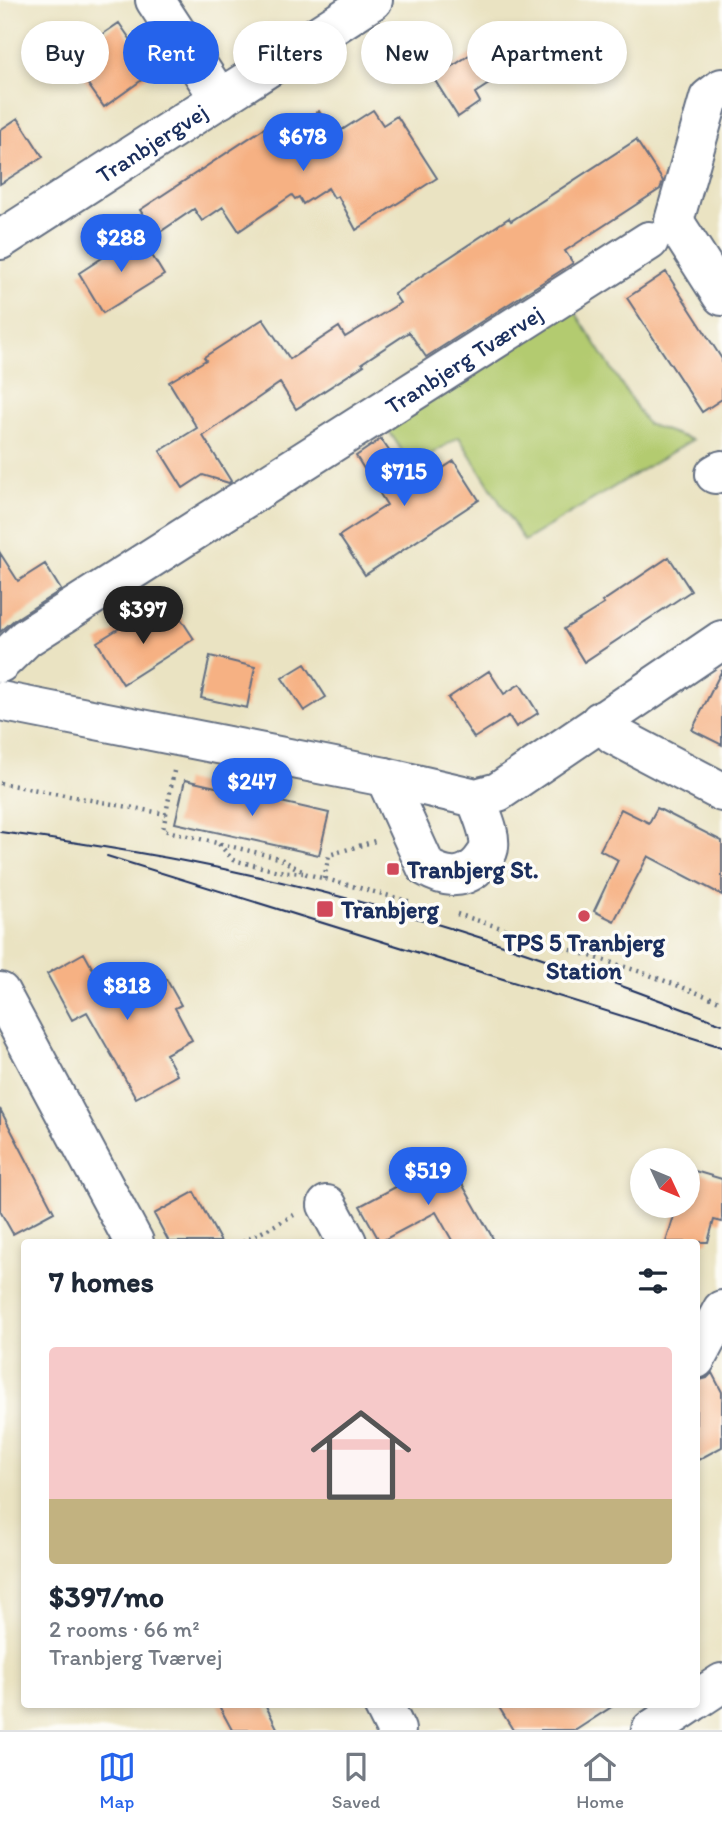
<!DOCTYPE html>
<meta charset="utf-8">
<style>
:root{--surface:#fff;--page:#f2f2f3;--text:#1f2937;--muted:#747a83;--line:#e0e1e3;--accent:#2563eb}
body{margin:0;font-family:Itim,sans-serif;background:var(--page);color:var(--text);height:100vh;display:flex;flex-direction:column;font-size:26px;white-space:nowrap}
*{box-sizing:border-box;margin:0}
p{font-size:23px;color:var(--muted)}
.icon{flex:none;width:38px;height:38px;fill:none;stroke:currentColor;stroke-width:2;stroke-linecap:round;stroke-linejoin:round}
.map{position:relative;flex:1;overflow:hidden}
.sheet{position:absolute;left:21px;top:1239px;width:679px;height:469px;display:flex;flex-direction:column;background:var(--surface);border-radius:7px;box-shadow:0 4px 10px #0003}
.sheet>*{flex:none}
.hud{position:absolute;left:21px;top:21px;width:681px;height:63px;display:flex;gap:14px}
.needle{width:46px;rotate:134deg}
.tools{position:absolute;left:630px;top:1148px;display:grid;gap:14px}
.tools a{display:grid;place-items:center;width:70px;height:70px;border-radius:50%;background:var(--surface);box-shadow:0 4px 10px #0003;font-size:35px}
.price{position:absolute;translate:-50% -60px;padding:0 16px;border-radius:24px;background:var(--accent);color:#fff;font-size:23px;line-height:46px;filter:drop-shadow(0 2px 4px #0008)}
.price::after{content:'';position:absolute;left:50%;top:42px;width:21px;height:16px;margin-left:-10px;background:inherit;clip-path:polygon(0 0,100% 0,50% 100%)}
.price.active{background:#222;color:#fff}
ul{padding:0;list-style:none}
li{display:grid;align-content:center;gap:14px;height:371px;padding:0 28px}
li span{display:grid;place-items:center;height:217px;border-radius:7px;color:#555}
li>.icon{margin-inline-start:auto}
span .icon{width:126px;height:126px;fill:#fffc;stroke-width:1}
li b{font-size:30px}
h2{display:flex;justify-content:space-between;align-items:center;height:84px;padding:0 28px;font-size:30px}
.tag{padding:0 24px;border-radius:32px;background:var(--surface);box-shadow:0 4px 10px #0003;font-size:24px;line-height:63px}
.tag.active{background:var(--accent);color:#fff}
.tabs{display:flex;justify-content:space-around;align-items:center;height:98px;border-top:2px solid var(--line);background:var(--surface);font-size:19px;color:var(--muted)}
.tabs a{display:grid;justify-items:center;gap:4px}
.tabs .active{color:var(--accent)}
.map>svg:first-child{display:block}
.green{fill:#b3cb70;stroke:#677d67;stroke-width:2}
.building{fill:#f6b183}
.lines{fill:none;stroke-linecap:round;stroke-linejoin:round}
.minor-casing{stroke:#636e81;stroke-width:42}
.path{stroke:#636e81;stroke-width:4.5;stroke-dasharray:2 5;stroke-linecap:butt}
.minor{stroke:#fff;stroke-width:38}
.tram{stroke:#1b2f5e;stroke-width:2}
.poi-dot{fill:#d1495b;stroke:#fdfcf7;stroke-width:2.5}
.labels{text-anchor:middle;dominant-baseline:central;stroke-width:7;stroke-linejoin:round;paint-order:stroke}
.street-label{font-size:24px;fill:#1b2f5e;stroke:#fdfcf7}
.poi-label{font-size:24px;font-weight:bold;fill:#1b2f5e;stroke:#fdfcf7;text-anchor:start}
</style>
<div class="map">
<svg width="722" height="1730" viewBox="0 0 722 1730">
<rect width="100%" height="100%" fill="#fdfcf7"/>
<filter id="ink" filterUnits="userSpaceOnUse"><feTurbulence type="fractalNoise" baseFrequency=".0143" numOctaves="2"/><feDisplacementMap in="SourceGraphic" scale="14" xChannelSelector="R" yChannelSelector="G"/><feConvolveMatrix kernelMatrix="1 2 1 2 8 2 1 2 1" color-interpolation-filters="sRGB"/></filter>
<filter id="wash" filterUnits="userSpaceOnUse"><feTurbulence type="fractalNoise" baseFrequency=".00686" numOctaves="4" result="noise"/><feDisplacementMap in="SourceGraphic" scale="28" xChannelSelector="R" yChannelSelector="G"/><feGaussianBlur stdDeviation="1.57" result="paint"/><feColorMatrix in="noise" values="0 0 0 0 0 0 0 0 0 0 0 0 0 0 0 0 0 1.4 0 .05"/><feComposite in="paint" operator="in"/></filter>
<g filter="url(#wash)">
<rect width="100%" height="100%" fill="#eae3c2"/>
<path class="green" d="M572 307 647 424 692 440 524 541 459 437 412 466 385 425Z"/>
<g id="blocks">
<path class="building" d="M119 23 153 72 104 107 80 73 105 55 94 40Z
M506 30 526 60 475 93 480 102 458 117 434 79Z
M373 110 383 125 397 116 437 178 356 230 338 196 334 198 328 188 303 204 299 197 295 199 292 195 239 231 223 207 202 221 194 209 157 234 140 210 272 123 280 135 319 111 334 135Z
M18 118 43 157 0 184V130Z
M636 140 663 181 660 189 565 251 573 263 426 357 409 332 362 363 364 365 296 409 280 383 203 436 231 481 229 483 203 475 183 488 160 451 197 428 169 382 206 360 204 357 263 319 290 359 339 327 345 337 400 303 394 294 509 218 511 221Z
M139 234 164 275 103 313 79 273Z
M666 272 722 359V399L702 412 627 298Z
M381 439 414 487 454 461 479 500 365 575 339 536 387 505 356 456Z
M0 553 18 581 45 564 61 590 14 620 0 632Z
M669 557 691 591 584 662 564 629 604 604 602 602Z
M177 613 194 639 123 684 97 642 136 618 146 634Z
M210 656 255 667 247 708 201 698Z
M305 664 326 697 304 711 282 678Z
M722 670V745L692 730Z
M489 671 504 694 520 684 538 713 516 727 509 716 474 738 448 698Z
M185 780 329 813 319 855 175 823Z
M657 808 722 841V895L648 856 614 921 594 911 618 860 600 850 621 809 649 823Z
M84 953 111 1002 163 973 181 1005 175 1008 192 1040 166 1054 177 1075 136 1098 87 1012 72 1020 47 974Z
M0 1109 54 1212 13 1234 0 1211Z
M448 1159 495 1242H453L436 1212 380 1242 360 1206Z
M688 1169 722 1179V1222L714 1220 708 1242H666L677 1206H688Z
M194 1192 221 1242H169L154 1214Z
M712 1373 722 1392V1447L696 1461V1381L707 1378Z
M218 1704H265L278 1730H232Z
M497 1704H616L576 1730H513Z"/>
</g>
</g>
<g filter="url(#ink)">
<use href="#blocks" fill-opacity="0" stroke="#636e81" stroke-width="2"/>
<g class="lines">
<defs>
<g id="minor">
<path d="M155 0 220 99"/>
<path d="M722 88 709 98 674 221 722 296"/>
<path id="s1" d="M0 240 373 0"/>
<path d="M715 474 722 470"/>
<path id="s2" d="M0 663 26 638 649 241"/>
<path d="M0 701 385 777 476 798 498 792 722 640"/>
<path d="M600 721 614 735 722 792"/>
<path d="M385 777 426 867C446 879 465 881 481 862 484 857 489 853 489 847 491 832 481 813 476 798"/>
<path d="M0 992 134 1242"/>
<path d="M327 1205 347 1242"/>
<path d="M696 1359 722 1310"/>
<path d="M696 1700 722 1683"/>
<path d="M383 1704 396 1730"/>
<path d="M651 1730 690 1704"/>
</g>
</defs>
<use href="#minor" class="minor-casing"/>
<path class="path" d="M174 771 163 830 279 858 307 874 412 902
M0 783 166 814
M219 844 233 860 278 871 303 873
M324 879 329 855 375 841
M457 914 641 972 722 1002
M243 1242 294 1215"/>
<use href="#minor" class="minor"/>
<path class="tram" d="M0 832C84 843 168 856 251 875 413 911 568 964 722 1024
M107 856 722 1047"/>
</g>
</g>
<g class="poi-dot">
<rect x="386" y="862" width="14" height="14" rx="3.5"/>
<rect x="316" y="900" width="18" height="18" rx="3.5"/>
<circle cx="584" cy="916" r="7"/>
</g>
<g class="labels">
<g class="street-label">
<text stroke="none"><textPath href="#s1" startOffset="180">Tranbjergvej</textPath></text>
<text stroke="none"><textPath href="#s2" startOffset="555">Tranbjerg Tværvej</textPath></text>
</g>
<g class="poi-label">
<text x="407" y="869">Tranbjerg St.</text>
<text x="341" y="909">Tranbjerg</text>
<text x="584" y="942" text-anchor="middle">TPS 5 Tranbjerg<tspan x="584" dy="28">Station</tspan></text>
</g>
</g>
</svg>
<div class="tools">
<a><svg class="needle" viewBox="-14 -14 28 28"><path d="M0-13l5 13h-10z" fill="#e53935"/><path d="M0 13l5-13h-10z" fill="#747a83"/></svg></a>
</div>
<b class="price" style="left:303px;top:173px">$678</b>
<b class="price" style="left:121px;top:274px">$288</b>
<b class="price" style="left:404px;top:508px">$715</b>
<b class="price active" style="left:143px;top:646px">$397</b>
<b class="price" style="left:252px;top:818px">$247</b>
<b class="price" style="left:127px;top:1022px">$818</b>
<b class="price" style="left:428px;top:1207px">$519</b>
<div class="hud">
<a class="tag">Buy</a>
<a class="tag active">Rent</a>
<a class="tag">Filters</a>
<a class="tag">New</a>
<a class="tag">Apartment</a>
</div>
<section class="sheet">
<h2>7 homes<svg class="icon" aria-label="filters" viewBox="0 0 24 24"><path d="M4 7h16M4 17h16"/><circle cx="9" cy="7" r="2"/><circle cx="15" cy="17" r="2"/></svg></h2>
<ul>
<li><span style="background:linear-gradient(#f6c9c9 70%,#c2b280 0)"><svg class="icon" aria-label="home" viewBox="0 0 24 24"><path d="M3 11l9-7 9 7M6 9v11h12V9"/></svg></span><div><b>$397/mo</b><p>2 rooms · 66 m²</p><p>Tranbjerg Tværvej</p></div></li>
</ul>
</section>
</div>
<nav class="tabs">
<a class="active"><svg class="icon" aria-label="map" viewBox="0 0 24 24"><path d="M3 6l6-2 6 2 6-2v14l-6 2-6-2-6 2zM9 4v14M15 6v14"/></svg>Map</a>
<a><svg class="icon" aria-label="saved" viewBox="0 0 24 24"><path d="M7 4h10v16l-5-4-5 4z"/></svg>Saved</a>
<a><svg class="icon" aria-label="home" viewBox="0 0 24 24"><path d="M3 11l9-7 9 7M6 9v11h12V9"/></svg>Home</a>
</nav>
